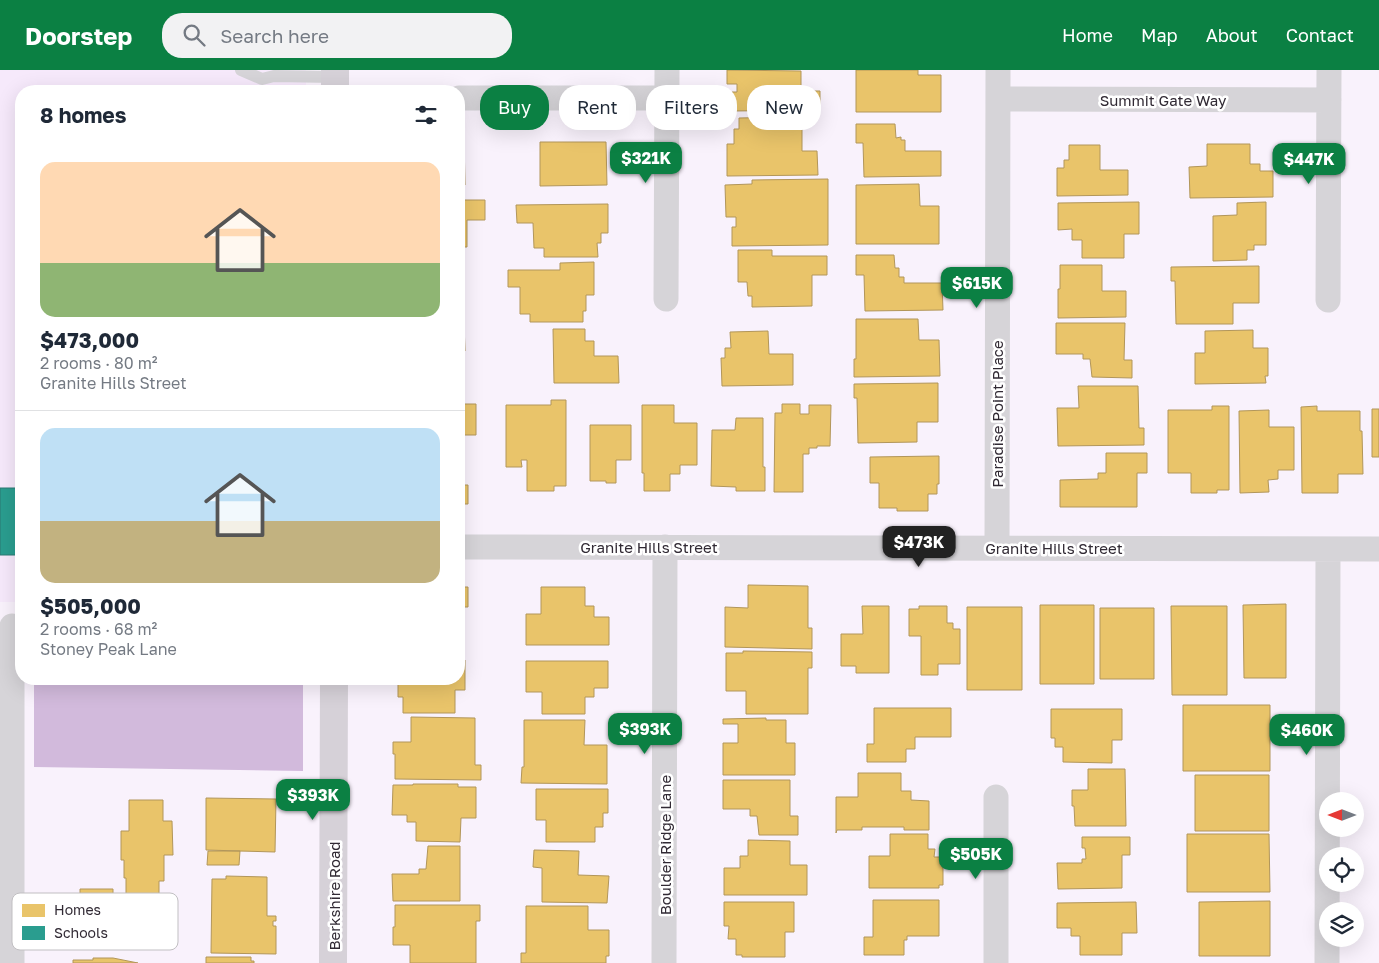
<!DOCTYPE html>
<meta charset="utf-8">
<style>
:root{--surface:#fff;--page:#f2f2f3;--text:#1f2937;--muted:#747a83;--line:#e0e1e3;--accent:#0b8043}
body{margin:0;font-family:"Golos Text",sans-serif;background:var(--page);color:var(--text);height:100vh;display:flex;flex-direction:column;font-size:19px;white-space:nowrap}
*{box-sizing:border-box;margin:0}
p{font-size:16px;color:var(--muted)}
.icon{flex:none;width:28px;height:28px;fill:none;stroke:currentColor;stroke-width:2;stroke-linecap:round;stroke-linejoin:round}
.map{position:relative;flex:1;overflow:hidden}
.side{position:absolute;left:15px;top:15px;width:450px;height:600px;display:flex;flex-direction:column;background:var(--surface);border-radius:20px;box-shadow:0 5px 20px #0002}
.side>*{flex:none}
.hud{position:absolute;left:480px;top:15px;width:475px;height:45px;display:flex;gap:10px}
.needle{width:32px;rotate:270deg}
.buttons{position:absolute;left:1319px;top:722px;display:grid;gap:10px}
.buttons a{display:grid;place-items:center;width:45px;height:45px;border-radius:50%;background:var(--surface);box-shadow:0 5px 20px #0002;font-size:25px}
.price{position:absolute;translate:-50% -42px;padding:0 11px;border-radius:10px;background:var(--accent);color:#fff;font-size:16px;line-height:32px;filter:drop-shadow(0 1px 2px #0008)}
.price::after{content:'';position:absolute;left:50%;top:30px;width:15px;height:11px;margin-left:-8px;background:inherit;clip-path:polygon(0 0,100% 0,50% 100%)}
.price.selected{background:#222;color:#fff}
ul{padding:0;list-style:none}
li{display:grid;align-content:center;gap:10px;height:265px;padding:0 25px}
li+li{border-top:1px solid var(--line)}
li span{display:grid;place-items:center;height:155px;border-radius:15px;color:#555}
li>.icon{margin-inline-start:auto}
span .icon{width:90px;height:90px;fill:#fffc;stroke-width:1}
li b{font-size:21px}
h2{display:flex;justify-content:space-between;align-items:center;height:60px;padding:0 25px;font-size:21px}
.chip{padding:0 18px;border-radius:20px;background:var(--surface);box-shadow:0 5px 20px #0002;font-size:18px;line-height:45px}
.chip.selected{background:var(--accent);color:#fff}
header{display:flex;align-items:center;gap:30px;box-sizing:border-box;height:70px;padding:0 25px;background:var(--accent);color:#fff}
header strong{font-size:24px}
nav{display:flex;gap:28px;margin-inline-start:auto;font-size:18px}
.search{width:350px;height:45px;background:var(--page);display:flex;align-items:center;gap:12px;box-sizing:border-box;padding:0 18px;border-radius:20px;color:var(--muted);font-size:19px}
.map>svg:first-child{display:block}
.built{fill:#f6e9fb}
.water{fill:#d2badc}
.homes{fill:#e9c46a;stroke:#b2965a}
.schools{fill:#2a9d8f;stroke:#2c7a74}
.lines{fill:none;stroke-linecap:round;stroke-linejoin:round}
.lane{stroke:#d6d4d8;stroke-width:12}
.street{stroke:#d6d4d8;stroke-width:25}
.secondary{stroke:#d6d1d8;stroke-width:28}
.labels{text-anchor:middle;dominant-baseline:central;stroke-width:5;stroke-linejoin:round;paint-order:stroke}
.street-label{font-size:15px;fill:#312a34;stroke:#fff}
.key{fill:#fff;stroke:#c1bfc2;stroke-width:1}
.key-label{font-size:14px;fill:#312a34}
</style>
<header>
<strong>Doorstep</strong>
<div class="search"><svg class="icon" aria-label="search" viewBox="0 0 24 24"><circle cx="10" cy="10" r="6"/><path d="M15 15l6 6"/></svg>Search here</div>
<nav><a>Home</a><a>Map</a><a>About</a><a>Contact</a></nav>
</header>
<div class="map">
<svg width="1379" height="893" viewBox="0 0 1379 893">
<rect width="100%" height="100%" fill="#f9f2fc"/>
<path class="built" d="M0 0H306V21H21V532H0Z"/>
<path class="water" d="M34 609H303V701L34 697Z"/>
<path class="homes" d="M727 0 801 1V21H820V40L733 41 732 22H737V14H727Z
M856 0H918V5H941V42H856Z
M792 47V56H802V81H817L818 105 727 106V74H734V59H739V48Z
M856 54H895L896 68 901 67V70H905V81H941V106L864 107 863 73H856Z
M459 69H464L465 115H459Z
M540 72H606L607 115 540 116Z
M1207 74H1250V94H1260V101H1273V127L1190 128 1189 97 1207 96Z
M1069 75H1100V100H1128V125L1057 126V98H1064V90H1069Z
M828 109V175L732 176V157H736V147H726L725 115 752 114V110Z
M919 114 920 136H939V174H856V115Z
M459 130H485V150H467V177H459Z
M1139 132V164H1124V188H1082V170H1072V159L1058 160V133Z
M1266 132V175H1254V180H1247V190L1213 191V146L1237 145V133Z
M608 134V163H601V173H597L598 187H544V178H534L533 153H517L516 135Z
M738 180H772V186H827V205H812V236L752 237V226H748L747 212H738Z
M856 185H894L895 198H899V207H904V213H942L943 240 865 241 864 205H856Z
M594 192V225H586V241H583V252H530V244H520V217H508V200H560V193Z
M1060 195H1102V221H1126V247L1058 248V219H1060Z
M1259 196V233H1233V254H1176L1175 211H1171V197Z
M856 249H918L919 270H939L940 306 854 307V289H856Z
M459 253H464L465 281H459Z
M1056 253H1125L1124 290H1132V308L1092 307 1090 289H1083V284H1056Z
M553 259H585V271H594V286H618L619 313H554Z
M1253 260V278H1268V306H1265L1266 313 1195 314V283H1205V261Z
M768 261 769 284H793V315L722 316 721 288H725V278H731L730 262Z
M459 308 460 334H476V365H459Z
M938 313V352H917V372L858 373 857 328H854V314Z
M1078 316H1138L1139 358H1144V375L1058 376 1057 338H1079Z
M551 330H566V416H554V421H527V390H521L522 397H506V335H551Z
M782 334H800V344H809V335H831L830 376H817V378H809V384H803V422H774L775 343H782Z
M642 335H674V353H697V395H680V404H670V421H644V403H642Z
M1212 336H1229V420H1217V423H1191V403H1168V340H1212Z
M1317 336V341H1360V361H1362L1363 404H1338V423H1302L1301 337Z
M1372 339H1379V387H1372Z
M1269 340V357H1294V400H1278V409L1268 410 1269 422 1240 423 1239 341Z
M736 348H763V397H765V421H736V417L711 416 712 360H735Z
M590 355H631V390H616V413H606V411H590Z
M459 378H460L461 415H468V434H459Z
M1106 383H1147V403H1137V437H1060V410L1098 409V403H1106Z
M939 386V414H937V424H928V441H897V438H879V413H870V387Z
M748 515 808 516V558H812V579L725 577V537L748 538Z
M459 517H468V537H460V572Z
M541 517H585V536H594V547H609V575H526V544H541Z
M1286 534V608H1244L1243 535Z
M1040 535H1094V614H1040Z
M862 536H889V603H856V596H841V564H863Z
M919 536H947V553H953V559H960V594H938V605H921V566H909V539H919Z
M1171 536H1227V625H1172Z
M967 537H1022V620H967Z
M1100 538H1154V609H1100Z
M743 581 812 582V598H808V644H746V621H726V583H743Z
M459 590H465V620H455V643H403V627H398V614H394V609H459Z
M526 591H608V618H594V627H585V644H542V622H526Z
M1183 635H1270V701H1183Z
M874 638H951V667H915V679H906V692H867V674H874Z
M1051 639H1122V670H1112V693L1063 692V677H1055V668H1051Z
M411 647 475 648V695H481V710L395 709V684H393V672H411Z
M766 648V650H786V673H795V705H723V673H738V654H723V649Z
M524 650H585L584 675H607V714L521 713 522 697H524Z
M1088 699H1125L1126 756H1075L1074 736H1072V720H1088Z
M858 703H901V721H911V730L929 731V760H904V757H862V760H837L836 763V727H858Z
M1195 705H1269V761H1195Z
M723 710H790V746H798V765H759L757 746H750V739H723Z
M413 714H458V717H476V748H461L460 772 416 771V752H407V745H392L393 715H413Z
M536 719H608V743H603V757H595V772H546V750H536Z
M206 728 276 729 275 782 206 780Z
M129 730H163V751H172L173 785H164V811H159V839H126V808H124V790H121V761H129Z
M890 764H928V779H935L934 787H943V815H939V818H869V786H890Z
M1187 764H1269L1270 822H1187Z
M1082 767H1130V785H1122V818L1058 819 1057 793H1082V789H1086L1085 778H1082Z
M748 770 790 771V795H807V825H724V798H740V786H748Z
M428 776H460V831H393L392 804H419V799H426Z
M534 780 579 781 578 805 609 806 607 833 542 832V798L533 797Z
M208 781H240L239 795H207Z
M226 806 267 807V846H276V851H273V856H276V884L211 883 212 809H226Z
M80 819H113V856H80Z
M873 830H939V866H907V870H904V885H864V867H873Z
M1270 831V886H1199V832Z
M724 832H794V862H785V887H742V885H736V869H728L729 856H724Z
M1136 832 1137 863H1122V885H1080V866H1071V858H1057V833Z
M395 835H480V851H476V893H410V875H393V857H395Z
M526 836H588V860H609V886H606V893H521V883H526Z
M206 887H251V891H254V893H206Z
M93 888H113L138 893H73V890H93Z"/>
<path class="schools" d="M0 418H21V485H0Z"/>
<g class="lines">
<path class="lane" d="M241 0 262 9 274 6 335 7"/>
<path class="street" d="M459 28H667
M998 29 1329 30
M666 229 667 0
M1328 230 1329 0
M459 477 1379 479
M997 478 998 0
M12 556V893
M664 893 665 477
M996 893V727
M1327 893 1328 479"/>
<path class="secondary" d="M335 0V21
M333 893 334 609"/>
</g>
<g class="labels">
<g class="street-label">
<text x="1163" y="30">Summit Gate Way</text>
<text transform="translate(997 344) rotate(-90)">Paradise Point Place</text>
<text x="649" y="477">Granite Hills Street</text>
<text x="1054" y="478">Granite Hills Street</text>
<text transform="translate(665 775) rotate(-90)">Boulder Ridge Lane</text>
<text transform="translate(334 826) rotate(-90)">Berkshire Road</text>
</g>
</g>
<rect x="12" y="823" width="166" height="57" rx="8" class="key"/>
<rect x="22" y="834" width="23" height="13" fill="#e9c46a"/>
<rect x="22" y="856" width="23" height="14" fill="#2a9d8f"/>
<g class="key-label">
<text x="54" y="845">Homes</text>
<text x="54" y="868">Schools</text>
</g>
</svg>
<div class="buttons">
<a><svg class="needle" viewBox="-14 -14 28 28"><path d="M0-13l5 13h-10z" fill="#e53935"/><path d="M0 13l5-13h-10z" fill="#747a83"/></svg></a>
<a><svg class="icon" aria-label="locate" viewBox="0 0 24 24"><circle cx="12" cy="12" r="6"/><path d="M12 2v4M12 18v4M2 12h4M18 12h4"/></svg></a>
<a><svg class="icon" aria-label="layers" viewBox="0 0 24 24"><path d="M12 4l9 5-9 5-9-5zM3 14l9 5 9-5"/></svg></a>
</div>
<b class="price" style="left:646px;top:114px">$321K</b>
<b class="price" style="left:1309px;top:115px">$447K</b>
<b class="price" style="left:977px;top:239px">$615K</b>
<b class="price selected" style="left:919px;top:498px">$473K</b>
<b class="price" style="left:645px;top:685px">$393K</b>
<b class="price" style="left:1307px;top:686px">$460K</b>
<b class="price" style="left:313px;top:751px">$393K</b>
<b class="price" style="left:976px;top:810px">$505K</b>
<div class="hud">
<a class="chip selected">Buy</a>
<a class="chip">Rent</a>
<a class="chip">Filters</a>
<a class="chip">New</a>
</div>
<section class="side">
<h2>8 homes<svg class="icon" aria-label="filters" viewBox="0 0 24 24"><path d="M4 7h16M4 17h16"/><circle cx="9" cy="7" r="2"/><circle cx="15" cy="17" r="2"/></svg></h2>
<ul>
<li><span style="background:linear-gradient(#ffd9b3 65%,#8fb573 0)"><svg class="icon" aria-label="home" viewBox="0 0 24 24"><path d="M3 11l9-7 9 7M6 9v11h12V9"/></svg></span><div><b>$473,000</b><p>2 rooms · 80 m²</p><p>Granite Hills Street</p></div></li>
<li><span style="background:linear-gradient(#bfe0f5 60%,#c2b280 0)"><svg class="icon" aria-label="home" viewBox="0 0 24 24"><path d="M3 11l9-7 9 7M6 9v11h12V9"/></svg></span><div><b>$505,000</b><p>2 rooms · 68 m²</p><p>Stoney Peak Lane</p></div></li>
</ul>
</section>
</div>
